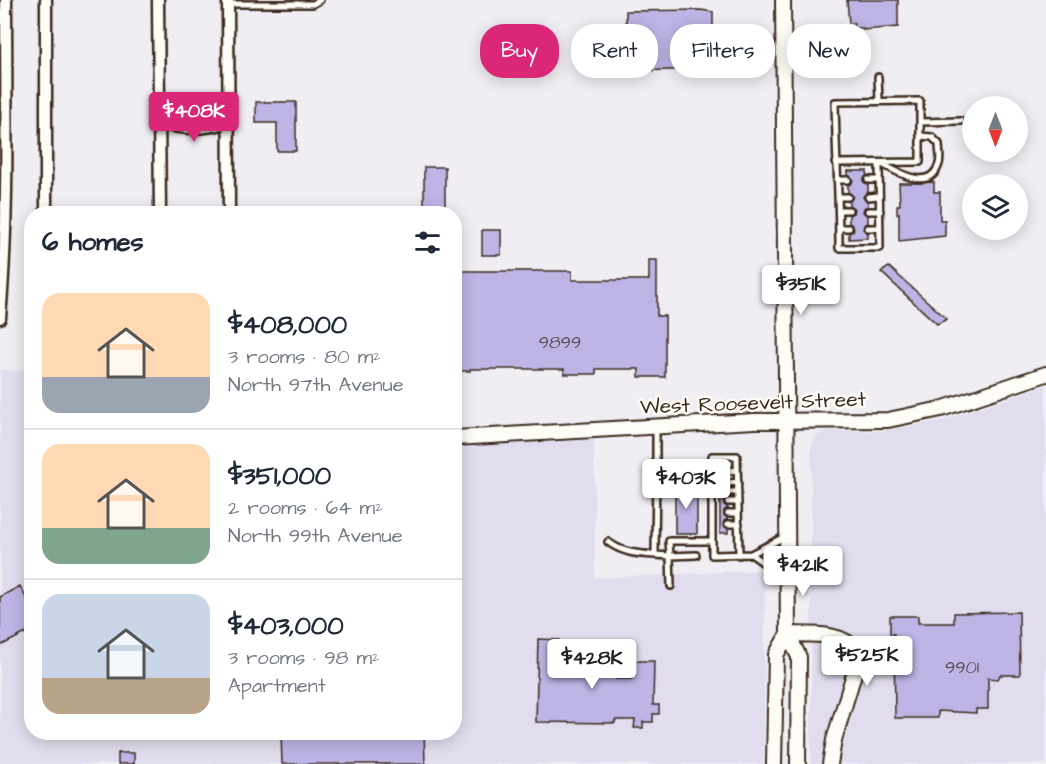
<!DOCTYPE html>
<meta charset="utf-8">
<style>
:root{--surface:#fff;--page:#f6f6f7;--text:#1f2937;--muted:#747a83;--line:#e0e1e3;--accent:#db2777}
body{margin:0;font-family:"Architects Daughter",sans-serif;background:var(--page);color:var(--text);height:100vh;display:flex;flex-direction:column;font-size:22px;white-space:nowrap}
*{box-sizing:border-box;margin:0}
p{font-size:20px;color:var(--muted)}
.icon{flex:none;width:33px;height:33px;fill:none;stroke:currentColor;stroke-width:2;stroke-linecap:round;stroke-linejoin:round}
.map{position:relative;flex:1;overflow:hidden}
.side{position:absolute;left:24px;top:206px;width:438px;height:534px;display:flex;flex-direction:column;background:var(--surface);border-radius:24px;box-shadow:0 3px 15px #0003}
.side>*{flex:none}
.banner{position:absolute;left:480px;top:24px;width:476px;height:54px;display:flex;gap:12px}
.needle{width:39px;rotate:180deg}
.fabs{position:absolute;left:962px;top:96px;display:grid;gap:12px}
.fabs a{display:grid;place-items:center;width:66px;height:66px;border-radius:50%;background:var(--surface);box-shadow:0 3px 15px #0003;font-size:30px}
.price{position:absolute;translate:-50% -51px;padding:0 14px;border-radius:6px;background:#fff;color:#222;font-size:20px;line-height:39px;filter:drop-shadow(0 2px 3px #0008)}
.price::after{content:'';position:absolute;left:50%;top:36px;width:18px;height:14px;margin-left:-9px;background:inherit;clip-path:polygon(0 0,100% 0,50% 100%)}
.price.selected{background:var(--accent);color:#fff}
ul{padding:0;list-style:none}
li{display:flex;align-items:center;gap:18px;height:150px;padding:0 18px}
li+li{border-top:2px solid var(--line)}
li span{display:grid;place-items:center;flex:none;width:168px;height:120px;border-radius:18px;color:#555}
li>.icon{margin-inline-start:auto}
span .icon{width:72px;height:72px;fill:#fffc;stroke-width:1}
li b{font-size:26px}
h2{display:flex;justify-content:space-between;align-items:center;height:72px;padding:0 18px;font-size:26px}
.chip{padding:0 21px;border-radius:24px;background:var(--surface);box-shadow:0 3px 15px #0003;font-size:21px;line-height:54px}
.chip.selected{background:var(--accent);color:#fff}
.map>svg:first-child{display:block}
.built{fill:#e1ddef}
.building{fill:#beb4e5;stroke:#3b2a1e;stroke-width:1.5}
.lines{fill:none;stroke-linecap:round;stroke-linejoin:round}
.lane-casing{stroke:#3b2a1e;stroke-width:10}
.street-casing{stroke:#3b2a1e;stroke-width:15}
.secondary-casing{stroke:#3b2a1e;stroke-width:18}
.lane{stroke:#fdfcf7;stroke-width:5}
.street{stroke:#fdfcf7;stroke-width:10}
.secondary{stroke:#fdfcf7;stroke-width:14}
.labels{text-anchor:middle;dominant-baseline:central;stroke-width:5;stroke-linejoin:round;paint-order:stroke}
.number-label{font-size:18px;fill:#5c4c50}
.street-label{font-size:21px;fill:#3b2a1e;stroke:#fdfcf7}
</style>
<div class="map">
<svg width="1046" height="764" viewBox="0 0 1046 764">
<rect width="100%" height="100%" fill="#f0eef3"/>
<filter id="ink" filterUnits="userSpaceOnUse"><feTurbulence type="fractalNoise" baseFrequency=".0167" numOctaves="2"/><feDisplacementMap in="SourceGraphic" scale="12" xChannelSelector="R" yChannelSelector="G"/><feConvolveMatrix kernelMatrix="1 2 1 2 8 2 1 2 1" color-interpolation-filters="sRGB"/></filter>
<g filter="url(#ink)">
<path class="built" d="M0 370 31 371 32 732H454L455 438 594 430 595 578 765 570 764 764H0Z
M1046 385V764H811V450L813 441 818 435 826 431H881L940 421Z"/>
<path class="building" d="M847 0H898V27L863 30V28H854V23H849Z
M701 10 713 12V69L627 71 626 11Z
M256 102H296V151H277V123H256Z
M424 167H445V207H424Z
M848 171H867V175L863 181 868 185V192L863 197 868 202V206L864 208 863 212 868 216V223L864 225 863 229 868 233V238L849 239V233L853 231 854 227 849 223V215L853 213 854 209 849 205V202L853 196 848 192V185L852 183 853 179 848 175Z
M912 183 934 182V192H940V220H945V236L899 241V213L897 214V205H900L899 183Z
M482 230H501V255H482Z
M649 260H657V316H665V377H639V369H596V374H564V369H470V371H454V271H572V280H649Z
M889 267 947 319 937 324 881 272Z
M724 473 728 476 723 483 726 488 724 494 728 497 723 501 724 505 728 507 724 511V515L728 519 724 521 723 525 728 529V533H720V475Z
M675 487H697V534H675Z
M20 586 32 609V630L0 646V597Z
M1019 612 1020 675H1000L998 679 988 678V709H976V713L938 711V718H895L894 634H890V616H918V623H954V613Z
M538 639 559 640 558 662H616V679H631V661H654L653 705H659V714H653V722H643V728H634L635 720H615V723L536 722Z
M281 732H424L425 764H282Z
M118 753H134V764H118Z"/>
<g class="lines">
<defs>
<path id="lane" d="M228 4H313L320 0
M878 77 879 100
M920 122 961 121
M836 163 920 162V101L835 102C836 151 839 200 839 248H880L879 163
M882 164C898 172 930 193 939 164 941 158 939 150 939 144L932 137 920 136
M837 180H848
M868 180H879
M838 197H848
M868 197 879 196
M839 210H849
M868 211H880
M839 228H849
M868 228H880
M656 428V470H712V555L751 554 786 536
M656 470 655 555 670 556 671 586
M720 470H712V456H737L739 555
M728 471 737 470
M728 483 738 482
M728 492H738
M728 502H738
M728 513H738
M728 524H739
M608 542C623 553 638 554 655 555
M751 554 786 579
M696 555 670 556 669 541H712"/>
<path id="street" d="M158 0 160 213
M228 0 229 213
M160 122C184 131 205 129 229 122
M161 122C184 115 204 116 227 122
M46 213V0
M0 318C9 212 6 106 6 0"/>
<path id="secondary" d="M783 0 788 634 799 657 798 764
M454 438 754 421 888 420 941 409 1046 374
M788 634C810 635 841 631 856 650L857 664 834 740 830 764
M774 764 776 655 788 634"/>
</defs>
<use href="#lane" class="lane-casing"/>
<use href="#street" class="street-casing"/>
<use href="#secondary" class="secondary-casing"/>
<use href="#lane" class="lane"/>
<use href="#street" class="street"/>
<use href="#secondary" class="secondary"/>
</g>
</g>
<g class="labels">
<g class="number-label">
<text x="560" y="342">9899</text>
<text x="962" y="667">9901</text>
</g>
<g class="street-label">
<text transform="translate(753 403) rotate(-2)">West Roosevelt Street</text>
</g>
</g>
</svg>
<div class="fabs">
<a><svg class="needle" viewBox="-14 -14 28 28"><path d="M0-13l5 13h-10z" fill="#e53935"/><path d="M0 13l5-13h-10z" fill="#747a83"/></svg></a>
<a><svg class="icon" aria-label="layers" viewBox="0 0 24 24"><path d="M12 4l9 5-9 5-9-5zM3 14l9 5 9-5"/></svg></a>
</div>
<b class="price selected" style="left:194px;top:143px">$408K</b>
<b class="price" style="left:801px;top:316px">$351K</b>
<b class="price" style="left:686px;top:510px">$403K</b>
<b class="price" style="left:803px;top:597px">$421K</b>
<b class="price" style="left:867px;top:687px">$525K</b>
<b class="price" style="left:592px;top:690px">$428K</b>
<div class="banner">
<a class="chip selected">Buy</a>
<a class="chip">Rent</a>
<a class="chip">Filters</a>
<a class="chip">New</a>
</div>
<section class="side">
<h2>6 homes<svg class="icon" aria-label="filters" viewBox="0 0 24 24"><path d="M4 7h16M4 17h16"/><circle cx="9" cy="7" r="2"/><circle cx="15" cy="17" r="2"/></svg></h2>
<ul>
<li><span style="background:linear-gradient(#ffd9b3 70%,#9aa5b1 0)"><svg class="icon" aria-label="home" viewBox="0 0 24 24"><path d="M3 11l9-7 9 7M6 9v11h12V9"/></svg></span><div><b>$408,000</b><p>3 rooms · 80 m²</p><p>North 97th Avenue</p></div></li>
<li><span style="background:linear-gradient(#ffd9b3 70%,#7fa58c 0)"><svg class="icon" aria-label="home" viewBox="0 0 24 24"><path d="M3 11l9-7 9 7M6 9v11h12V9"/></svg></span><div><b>$351,000</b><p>2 rooms · 64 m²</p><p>North 99th Avenue</p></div></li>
<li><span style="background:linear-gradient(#c9d6e8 70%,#b9a48a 0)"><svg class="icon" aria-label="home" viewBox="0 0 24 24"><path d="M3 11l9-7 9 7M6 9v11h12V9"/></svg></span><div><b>$403,000</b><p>3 rooms · 98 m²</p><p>Apartment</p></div></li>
</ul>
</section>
</div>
